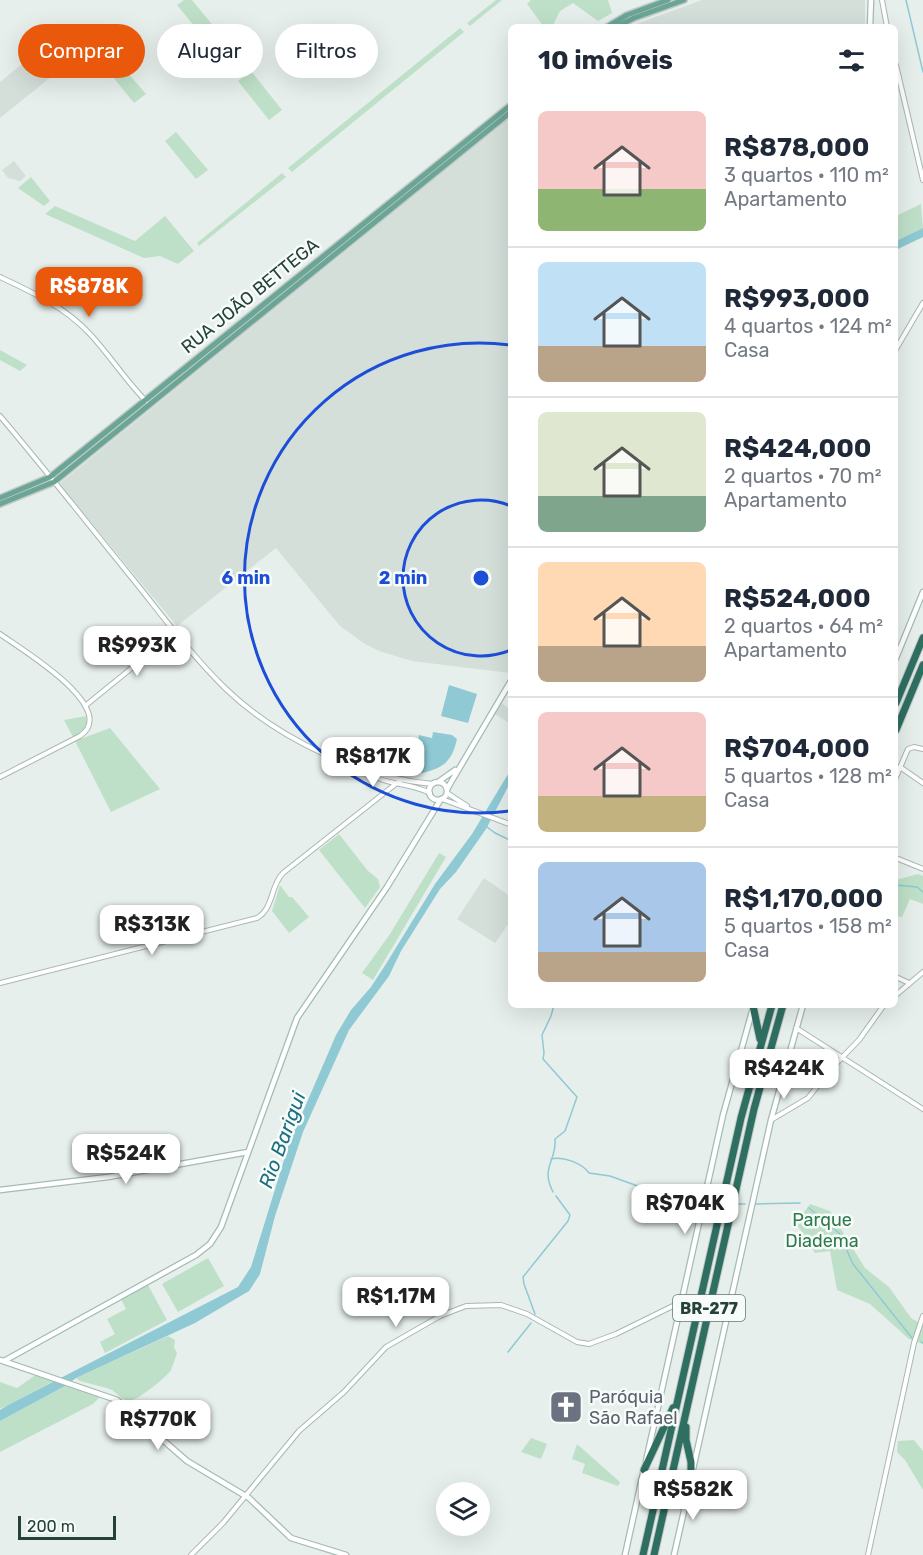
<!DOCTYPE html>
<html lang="pt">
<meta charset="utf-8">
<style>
:root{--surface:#fff;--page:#f2f2f3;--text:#1f2937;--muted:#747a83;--line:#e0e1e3;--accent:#ea580c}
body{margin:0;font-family:Rubik,sans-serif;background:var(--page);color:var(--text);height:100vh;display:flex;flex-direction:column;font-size:22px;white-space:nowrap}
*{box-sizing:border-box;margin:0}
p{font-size:20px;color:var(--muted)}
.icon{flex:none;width:33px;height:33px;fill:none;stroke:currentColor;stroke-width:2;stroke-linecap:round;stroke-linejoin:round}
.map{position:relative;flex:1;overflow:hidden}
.sheet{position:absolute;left:508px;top:24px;width:390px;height:984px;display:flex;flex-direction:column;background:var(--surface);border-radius:9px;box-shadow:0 6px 24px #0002}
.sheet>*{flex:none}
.banner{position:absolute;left:18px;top:24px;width:400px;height:54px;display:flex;gap:12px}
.fabs{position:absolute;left:436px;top:1482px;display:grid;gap:12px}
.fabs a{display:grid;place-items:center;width:54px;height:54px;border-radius:50%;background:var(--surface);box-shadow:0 6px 24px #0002;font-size:30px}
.scale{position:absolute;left:18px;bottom:15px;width:98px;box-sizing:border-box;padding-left:6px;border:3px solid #24423a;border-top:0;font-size:16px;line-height:21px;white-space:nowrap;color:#24423a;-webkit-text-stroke:4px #f7fbf9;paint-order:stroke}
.price{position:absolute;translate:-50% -51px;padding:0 14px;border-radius:12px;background:#fff;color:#222;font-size:20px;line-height:39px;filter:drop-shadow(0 2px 3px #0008)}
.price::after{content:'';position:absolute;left:50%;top:36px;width:18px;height:14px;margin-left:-9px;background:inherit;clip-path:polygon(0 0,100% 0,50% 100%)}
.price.current{background:var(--accent);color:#fff}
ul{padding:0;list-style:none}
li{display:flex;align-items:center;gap:18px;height:150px;padding:0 30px}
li+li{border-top:2px solid var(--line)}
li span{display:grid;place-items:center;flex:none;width:168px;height:120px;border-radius:9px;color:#555}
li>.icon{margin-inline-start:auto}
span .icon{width:72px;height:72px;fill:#fffc;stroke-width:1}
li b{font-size:26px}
h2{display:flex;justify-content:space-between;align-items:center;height:72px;padding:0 30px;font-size:26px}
.pill{padding:0 21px;border-radius:27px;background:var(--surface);box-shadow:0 6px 24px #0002;font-size:21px;line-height:54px}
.pill.current{background:var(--accent);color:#fff}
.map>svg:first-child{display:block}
.built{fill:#d4dfda}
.green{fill:#bfe0c8}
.water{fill:#8ec9d4}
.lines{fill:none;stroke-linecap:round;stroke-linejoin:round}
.stream{stroke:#8ec9d4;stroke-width:1.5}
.tertiary-casing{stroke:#a8b8b2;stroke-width:6}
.secondary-casing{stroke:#a4bbb3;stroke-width:7}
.primary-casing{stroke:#c2cac8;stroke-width:8}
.motorway-casing{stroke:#c2cac8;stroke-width:9}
.tertiary{stroke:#fff;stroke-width:4}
.secondary{stroke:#fff;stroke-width:4.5}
.primary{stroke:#6aa596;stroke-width:5}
.motorway{stroke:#2f6f62;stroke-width:7}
.ring{fill:none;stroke:#1d4ed8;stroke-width:3}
.labels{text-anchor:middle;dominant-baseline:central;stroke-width:5;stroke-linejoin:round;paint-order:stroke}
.shield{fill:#f7fbf9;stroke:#637a73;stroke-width:1.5}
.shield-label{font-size:16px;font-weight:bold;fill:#24423a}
.street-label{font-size:18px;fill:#24423a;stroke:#f7fbf9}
.park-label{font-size:18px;fill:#2d7a4b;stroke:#f7fbf9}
.worship-label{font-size:18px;fill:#5b616d;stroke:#f7fbf9;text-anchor:start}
.water-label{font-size:20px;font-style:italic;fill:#1c6f80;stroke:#f7fbf9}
.centre{fill:#1d4ed8;stroke:#f7fbf9;stroke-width:3}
.ring-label{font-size:18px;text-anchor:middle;font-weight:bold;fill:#1d4ed8;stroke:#f7fbf9;stroke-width:5;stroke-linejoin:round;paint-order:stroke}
</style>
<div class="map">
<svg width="923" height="1555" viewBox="0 0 923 1555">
<rect width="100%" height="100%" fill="#e6efeb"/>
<path class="built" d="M702 0H865V27H628Z
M33 55 51 77 0 118V82Z
M511 117 510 673 412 661 379 651 365 644 340 626 276 548 177 626 59 484Z
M14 161 26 176 20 181 8 178 2 170Z
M500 702 511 710V724L493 713Z
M484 878 511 897V920L495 943 457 919Z"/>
<path class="green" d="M184 0H192L220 34 208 43 177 5Z
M496 0H502L470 26 467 23Z
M531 0H608L612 13 598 21 573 3 560 11 552 27H544L527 4Z
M460 28 464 32 292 172 288 168Z
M114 57 146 94 134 103 104 66Z
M251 71 282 110 269 120 238 81Z
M176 132 208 170 196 179 165 141Z
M282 173 286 177 199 246 197 243Z
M31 177 50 201 44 206 18 188Z
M921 204 923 228 896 241V216Z
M55 206 135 241 165 216 194 251 178 264 160 256 144 258 45 214Z
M0 350 27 365 20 371 0 360Z
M86 716 87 725 80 733 73 737 64 720Z
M110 728 160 789 111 812 75 741Z
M339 834 368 871 378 879 380 887 365 908 319 850Z
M439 853 446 857 373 980 362 973 390 934Z
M918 874 923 876V904L910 899 902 917 896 916V880Z
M280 885 289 897H292L309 917 289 933 272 911Z
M810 1204 830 1211 865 1268 889 1287 911 1318 923 1325V1344L909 1339 870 1304 837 1290 830 1251 815 1253 796 1223Z
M208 1258 224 1286 178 1312 162 1284Z
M148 1285 167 1320 105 1353 100 1342 115 1334 107 1319 126 1309 121 1299Z
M168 1336 175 1340 174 1347 177 1353C175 1359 173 1365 171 1370 168 1376 134 1404 127 1401 121 1399 117 1393 112 1390 102 1386 90 1384 80 1381L76 1378Z
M37 1374 56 1380 0 1409V1382L17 1388Z
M67 1385 99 1396 98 1399 93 1404 0 1452V1421Z
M531 1438 547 1444 541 1459 521 1452Z
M914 1440 923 1451V1490L905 1460 897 1452 898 1441Z
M577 1444 620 1482 618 1486 582 1473 585 1464 572 1459Z"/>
<path class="water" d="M923 228V237L896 250V241Z
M449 685 477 694 468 723 441 716Z
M433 732 452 735 457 739C452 761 444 768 422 773L414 769 419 735 432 738Z
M511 769V781L486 829 456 872 440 889 401 951 389 976 349 1030 303 1132 275 1216 260 1274 249 1291 195 1323 76 1378 65 1386 0 1421V1410L8 1405 238 1287 251 1267 289 1144 336 1035 351 1010 371 987 386 964 435 884 472 834Z"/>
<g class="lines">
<path class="stream" d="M906 0 923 72
M487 827 495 833 512 841
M896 885 917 887 923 892
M551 1159C563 1156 582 1163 589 1173L610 1176 657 1193 697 1198
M553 1192C540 1167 557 1161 555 1139L565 1131 577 1097 543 1059 544 1053 542 1035 551 1016 554 1005
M738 1204H745
M756 1204 800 1203
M809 1208 839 1233 853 1264 912 1338
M535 1314 524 1284 523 1277 568 1221 570 1215 556 1196
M921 1342 923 1343
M508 1352 531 1323"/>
<defs>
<path id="tertiary" d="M882 0 887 27
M896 65 923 180
M0 277C32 292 65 307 89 333 109 354 125 380 146 401
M896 349 923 303
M0 416C45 469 88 524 132 578 162 615 191 655 226 689 278 739 361 778 433 784
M0 634C19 648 121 708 80 736L0 777
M85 706 176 632
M900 767 923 783
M366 771C385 786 409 782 430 793
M896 777 908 749 914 747 923 749
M447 793 467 806
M442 799 512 825
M896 858 923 869
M896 977 909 983
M0 983 257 918C274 908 270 886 283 873L402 779
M896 995 923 972
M796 1028 923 1109
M771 1120 808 1098 830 1070 859 1040 884 1005
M191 1555 223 1523 299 1431 344 1392 386 1347 440 1316 466 1306 501 1305 527 1314 577 1342 589 1344 616 1334 681 1302
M868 1555 914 1343 923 1316"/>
<path id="secondary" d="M870 27 871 0
M896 658 923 592
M438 782 455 770
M429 791a9 9 0 1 1 18 0a9 9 0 1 1-18 0Z
M447 789 512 679
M0 1190 108 1177 248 1152
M0 1360 117 1400 187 1461 249 1498 291 1538 346 1555
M4 1361 196 1255 210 1244 221 1227 297 1018 387 887 441 799
M646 1461 723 1115 753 1008
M693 1469 771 1120 803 1005
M625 1555 644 1469
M674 1555 691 1480"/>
<path id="primary" d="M607 27 627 15 668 0
M616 27 634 18 684 0
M0 498 50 477 512 104
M0 504 54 482 512 111"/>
<path id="motorway" d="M896 703 923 638
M896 730 923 665
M753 1006 760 1039
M686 1427V1440L691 1462V1481
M644 1470 673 1408
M643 1555 741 1118 772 1005
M654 1555 754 1109 783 1005"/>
</defs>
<use href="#tertiary" class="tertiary-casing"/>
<use href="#secondary" class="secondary-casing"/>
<use href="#primary" class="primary-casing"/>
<use href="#motorway" class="motorway-casing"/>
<use href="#tertiary" class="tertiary"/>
<use href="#secondary" class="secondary"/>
<use href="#primary" class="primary"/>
<use href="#motorway" class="motorway"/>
</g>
<g class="ring">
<path d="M511 650A78 78 0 1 1 511 506"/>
<path d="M510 811A235 235 0 1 1 510 345"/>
</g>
<defs>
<symbol id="church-square" viewBox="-11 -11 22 22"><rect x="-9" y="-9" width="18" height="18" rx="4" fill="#6b7280" stroke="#f7fbf9"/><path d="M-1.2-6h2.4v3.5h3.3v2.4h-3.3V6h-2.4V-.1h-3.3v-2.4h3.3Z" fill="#fff"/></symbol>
</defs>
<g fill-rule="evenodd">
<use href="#church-square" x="547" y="1388" width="38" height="38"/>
</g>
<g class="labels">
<rect class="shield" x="673" y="1295" width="72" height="26" rx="4.5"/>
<g class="shield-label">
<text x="709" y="1308">BR-277</text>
</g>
<g class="street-label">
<text transform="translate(250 296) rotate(-39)">RUA JOÃO BETTEGA</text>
</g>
<g class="park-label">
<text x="822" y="1220">Parque<tspan x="822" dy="21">Diadema</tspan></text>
</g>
<g class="worship-label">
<text x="589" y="1397">Paróquia<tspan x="589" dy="21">São Rafael</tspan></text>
</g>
<g class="water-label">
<text transform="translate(282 1140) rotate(-70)">Rio Barigui</text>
</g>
</g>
<circle cx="481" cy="578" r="9" class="centre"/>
<g class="ring-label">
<text x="246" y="584">6 min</text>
<text x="403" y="584">2 min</text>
</g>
</svg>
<div class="fabs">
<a><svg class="icon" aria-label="layers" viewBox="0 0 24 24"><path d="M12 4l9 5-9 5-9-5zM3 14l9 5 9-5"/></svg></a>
</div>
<div class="scale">200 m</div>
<b class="price current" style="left:89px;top:318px">R$878K</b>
<b class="price" style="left:137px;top:677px">R$993K</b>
<b class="price" style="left:373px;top:788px">R$817K</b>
<b class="price" style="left:152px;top:956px">R$313K</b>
<b class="price" style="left:784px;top:1100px">R$424K</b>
<b class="price" style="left:126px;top:1185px">R$524K</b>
<b class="price" style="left:685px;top:1235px">R$704K</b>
<b class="price" style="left:396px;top:1328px">R$1.17M</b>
<b class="price" style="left:158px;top:1451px">R$770K</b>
<b class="price" style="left:693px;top:1521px">R$582K</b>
<div class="banner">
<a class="pill current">Comprar</a>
<a class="pill">Alugar</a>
<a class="pill">Filtros</a>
</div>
<section class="sheet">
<h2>10 imóveis<svg class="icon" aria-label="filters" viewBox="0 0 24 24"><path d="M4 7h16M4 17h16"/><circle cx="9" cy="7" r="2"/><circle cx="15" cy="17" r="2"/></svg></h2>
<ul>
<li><span style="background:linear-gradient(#f6c9c9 65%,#8fb573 0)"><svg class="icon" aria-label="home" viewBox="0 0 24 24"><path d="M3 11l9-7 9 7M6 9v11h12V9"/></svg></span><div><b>R$878,000</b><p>3 quartos · 110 m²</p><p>Apartamento</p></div></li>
<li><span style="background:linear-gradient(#bfe0f5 70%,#b9a48a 0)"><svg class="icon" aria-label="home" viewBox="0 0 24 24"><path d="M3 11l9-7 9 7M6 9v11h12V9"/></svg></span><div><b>R$993,000</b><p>4 quartos · 124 m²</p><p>Casa</p></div></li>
<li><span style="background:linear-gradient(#dfe7d0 70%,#7fa58c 0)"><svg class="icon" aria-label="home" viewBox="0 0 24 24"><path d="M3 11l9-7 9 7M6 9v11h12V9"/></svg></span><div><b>R$424,000</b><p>2 quartos · 70 m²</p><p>Apartamento</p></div></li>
<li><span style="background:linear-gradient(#ffd9b3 70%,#b9a48a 0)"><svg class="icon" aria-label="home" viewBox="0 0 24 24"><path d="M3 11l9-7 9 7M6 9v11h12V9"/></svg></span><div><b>R$524,000</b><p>2 quartos · 64 m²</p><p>Apartamento</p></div></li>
<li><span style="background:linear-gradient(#f6c9c9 70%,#c2b280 0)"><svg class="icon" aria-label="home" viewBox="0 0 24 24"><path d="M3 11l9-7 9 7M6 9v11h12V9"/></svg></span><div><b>R$704,000</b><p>5 quartos · 128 m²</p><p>Casa</p></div></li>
<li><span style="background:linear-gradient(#a9c7e8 75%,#b9a48a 0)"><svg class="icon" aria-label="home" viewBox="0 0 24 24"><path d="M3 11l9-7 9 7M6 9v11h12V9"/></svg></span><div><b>R$1,170,000</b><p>5 quartos · 158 m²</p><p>Casa</p></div></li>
</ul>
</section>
</div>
